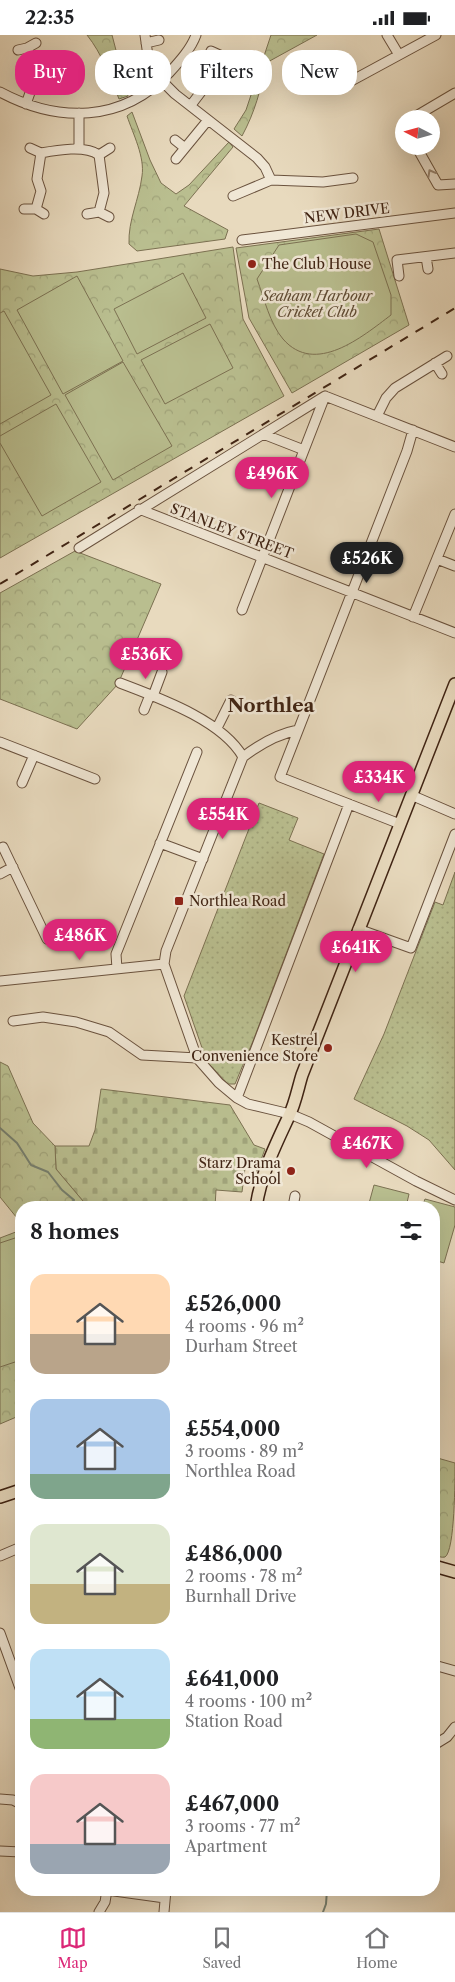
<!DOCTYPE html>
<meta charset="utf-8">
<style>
:root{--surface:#fff;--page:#f2f2f2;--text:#202124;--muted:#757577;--line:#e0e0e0;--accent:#db2777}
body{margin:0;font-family:"Libre Caslon Text",serif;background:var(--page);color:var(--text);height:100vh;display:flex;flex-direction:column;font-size:19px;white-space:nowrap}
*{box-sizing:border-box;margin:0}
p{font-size:16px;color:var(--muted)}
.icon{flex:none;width:28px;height:28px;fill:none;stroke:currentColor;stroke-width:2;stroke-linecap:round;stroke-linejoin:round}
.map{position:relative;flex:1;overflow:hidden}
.details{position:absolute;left:15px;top:1166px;width:425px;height:695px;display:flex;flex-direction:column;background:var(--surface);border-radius:20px;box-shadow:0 5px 20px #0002}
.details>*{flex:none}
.banner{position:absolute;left:15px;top:15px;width:425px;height:45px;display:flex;gap:10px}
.needle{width:32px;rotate:276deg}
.buttons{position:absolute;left:395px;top:75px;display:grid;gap:10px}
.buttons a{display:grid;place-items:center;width:45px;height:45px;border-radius:50%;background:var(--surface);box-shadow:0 5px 20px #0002;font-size:25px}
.price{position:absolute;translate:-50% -42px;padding:0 11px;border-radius:18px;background:var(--accent);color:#fff;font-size:16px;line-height:32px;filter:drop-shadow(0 1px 2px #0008)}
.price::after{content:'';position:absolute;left:50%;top:30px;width:15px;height:11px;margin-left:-8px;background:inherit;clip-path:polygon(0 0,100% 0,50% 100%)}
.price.active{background:#222;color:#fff}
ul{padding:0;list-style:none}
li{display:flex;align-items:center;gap:15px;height:125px;padding:0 15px}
li span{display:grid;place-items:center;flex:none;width:140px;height:100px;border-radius:15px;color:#555}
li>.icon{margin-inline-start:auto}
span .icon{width:60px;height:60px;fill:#fffc;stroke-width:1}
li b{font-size:21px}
h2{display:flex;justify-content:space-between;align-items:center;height:60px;padding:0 15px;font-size:21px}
.tag{padding:0 18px;border-radius:20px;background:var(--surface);box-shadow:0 5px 20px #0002;font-size:18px;line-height:45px}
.tag.active{background:var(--accent);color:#fff}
.status{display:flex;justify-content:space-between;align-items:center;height:35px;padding:0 25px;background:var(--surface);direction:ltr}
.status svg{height:14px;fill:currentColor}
.tabs{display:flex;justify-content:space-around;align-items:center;height:70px;border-top:1px solid var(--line);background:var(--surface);font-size:14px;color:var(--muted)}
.tabs a{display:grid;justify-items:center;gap:2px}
.tabs .active{color:var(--accent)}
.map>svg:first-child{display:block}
.grass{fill:url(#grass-dots);stroke:#7c7152}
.cemetery{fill:url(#cemetery-stones);stroke:#7c7152}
.park{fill:url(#park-crowns);stroke:#7c7152}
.pitch{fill:#b9be8f;stroke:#7c7152}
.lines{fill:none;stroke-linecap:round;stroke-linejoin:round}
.stream{stroke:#757f6f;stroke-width:2}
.minor-casing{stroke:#6a523e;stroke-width:11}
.major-casing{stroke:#402414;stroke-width:14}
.minor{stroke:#f0e7d5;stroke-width:9}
.major{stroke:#e8dabe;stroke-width:11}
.rail{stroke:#402414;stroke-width:2;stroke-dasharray:9 9;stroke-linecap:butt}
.oneway{stroke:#988674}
.poi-dot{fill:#8f2418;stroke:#f0e7d5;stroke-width:2}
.labels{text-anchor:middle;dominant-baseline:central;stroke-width:5;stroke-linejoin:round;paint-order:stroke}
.street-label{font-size:14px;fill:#402414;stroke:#f0e7d5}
.poi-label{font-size:14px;fill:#402414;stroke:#f0e7d5;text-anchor:start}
.park-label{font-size:14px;font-style:italic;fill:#5e4a33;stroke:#f0e7d5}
.district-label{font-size:19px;font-weight:bold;fill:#402414;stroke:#f0e7d5}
</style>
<div class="status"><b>22:35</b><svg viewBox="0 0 49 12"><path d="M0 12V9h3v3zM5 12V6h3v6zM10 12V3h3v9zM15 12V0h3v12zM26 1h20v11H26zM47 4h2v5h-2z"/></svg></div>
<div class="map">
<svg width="455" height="1877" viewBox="0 0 455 1877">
<defs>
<pattern id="grass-dots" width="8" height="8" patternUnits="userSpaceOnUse" patternTransform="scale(1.25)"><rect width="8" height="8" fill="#b9be8f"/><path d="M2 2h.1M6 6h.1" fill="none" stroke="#a0a37a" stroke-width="1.8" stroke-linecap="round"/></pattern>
<pattern id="cemetery-stones" width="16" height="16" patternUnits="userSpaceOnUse" patternTransform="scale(1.25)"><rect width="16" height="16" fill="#b9be8f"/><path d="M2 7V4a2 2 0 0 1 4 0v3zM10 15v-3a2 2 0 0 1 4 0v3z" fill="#a0a37a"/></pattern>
<pattern id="park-crowns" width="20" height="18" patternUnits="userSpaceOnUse" patternTransform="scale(1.25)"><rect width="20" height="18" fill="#b9be8f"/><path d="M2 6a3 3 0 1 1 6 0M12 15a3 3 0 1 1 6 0" fill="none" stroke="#a0a37a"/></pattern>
</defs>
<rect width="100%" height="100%" fill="#e8dabe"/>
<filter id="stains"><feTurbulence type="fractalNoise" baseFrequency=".004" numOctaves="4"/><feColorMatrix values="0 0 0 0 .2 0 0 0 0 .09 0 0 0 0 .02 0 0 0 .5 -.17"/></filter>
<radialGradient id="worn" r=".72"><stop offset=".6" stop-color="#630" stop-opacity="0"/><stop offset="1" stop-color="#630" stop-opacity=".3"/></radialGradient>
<path class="grass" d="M259 768 298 783 289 805 324 819 253 1006 235 1049H228L207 1027 184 961Z
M455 837V1135L429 1105 407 1091 354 1064 384 999 435 867 443 870Z"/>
<path class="cemetery" d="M101 1054 230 1070 254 1110 265 1114 257 1136 245 1133 242 1157 216 1155 215 1172H88L56 1134 55 1111H89L95 1095Z"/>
<path class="park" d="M87 0H112L128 61 119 64C110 41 102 19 87 0Z
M271 0H317L266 28C261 54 255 77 242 101L234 94 246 75Z
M132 77 150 125 161 148 176 159 189 150 229 107 233 112 184 171 228 195 225 204 137 216 129 209C128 185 139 165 142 141 145 122 133 99 127 81Z
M379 194 409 290 292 358 249 283 236 213Z
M233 212 243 284 284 361 0 523V234L33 241 77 237Z
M75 516 161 549 118 649 77 694 0 664V558Z
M0 1027 8 1031 33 1088 55 1111 56 1134 88 1172H21V1188L0 1162Z
M21 1195V1380L0 1389V1203Z
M434 1422 455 1428C455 1443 455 1516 445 1522 442 1523 437 1521 434 1520Z"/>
<path class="pitch" d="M356 199 373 207 391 260V280C362 302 315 341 283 304 270 289 264 263 257 244L279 210Z
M183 238 206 283 137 319 114 274Z
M77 241 123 326 63 359 17 275Z
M4 276 51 360 0 389V278Z
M210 289 233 333 165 369 141 325Z
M123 327 172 411 113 445 65 360Z
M56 369 101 447 42 481 0 408V401Z
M374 1150 409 1159 406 1172H368Z
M425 1164 455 1172V1190L444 1228 434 1225V1172H422Z
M18 1202 21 1212V1325L0 1332V1208Z"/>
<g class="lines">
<path class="stream" d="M0 1093 17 1108 31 1130 48 1137 62 1155 74 1165 68 1172
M323 1877 326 1869 327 1855"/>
<defs>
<path id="minor" d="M145 0 148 21
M387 0 399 20
M146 8 159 5
M18 15 27 13 36 8
M211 16 242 30
M60 33 62 21
M36 34C49 32 61 32 73 37
M162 46 175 59 257 123 265 132 271 145
M314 52 334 51 353 45 436 0
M0 57C58 88 122 88 169 38 179 27 191 14 196 0
M26 69 37 38 27 13
M191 70 217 36 224 22
M411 84 455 58
M175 105 185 113
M416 111 438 150 455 149
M30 113 41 118
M79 114V78
M99 120 110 113
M176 124 208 85
M233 161 271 145 323 147 353 143
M24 174H36L44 179
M36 174 41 156 37 144 41 118C57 115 85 110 99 120L104 158 99 177
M87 179 99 177 109 182
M242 205 455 178
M426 222 428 234
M399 241 397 225 455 218
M435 328 442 339
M325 361 455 412
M377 381 386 363 395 353 447 321
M263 399 304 415
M139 474 455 598
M79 513 325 361
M437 524 455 531
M242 575 325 361
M413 582 455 479
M120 648C159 663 222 685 243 722
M153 661 162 637
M144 675 150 660
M217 693 231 665
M298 695C277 699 260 709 243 722L166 916 164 929 197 1023 219 1048 237 1063 248 1069 290 1079 309 1087 416 1146 455 1165
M0 707 95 744
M22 748 34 720
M411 760 455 779
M400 789 280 742 407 416 413 395
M160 808 203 824
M3 812 47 904
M0 839 13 832
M358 894 411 913 455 799
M117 934 116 919 197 717
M0 946 164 929
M13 986 43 982 76 987 109 997 142 1020 197 1023
M237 1063 349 769
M293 1172 295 1161
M0 1521 21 1512
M0 1598 21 1656
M434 1630 455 1636
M434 1710 447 1702 455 1692
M0 1764 13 1765 21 1769
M0 1816 21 1817
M107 1855 165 1863
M99 1877 105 1867 107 1855
M164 1877 166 1855"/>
<path id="major" d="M256 1172C261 1139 275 1111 289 1081 295 1069 298 1053 302 1040L455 649
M0 1462 21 1455
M434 1531 455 1537"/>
</defs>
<use href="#minor" class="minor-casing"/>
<use href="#major" class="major-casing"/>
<use href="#minor" class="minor"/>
<use href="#major" class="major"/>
<path class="rail" d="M0 549 455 273"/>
</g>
<defs><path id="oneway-chevron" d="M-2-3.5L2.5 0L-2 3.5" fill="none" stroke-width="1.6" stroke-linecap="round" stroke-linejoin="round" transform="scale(1.25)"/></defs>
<use class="oneway" href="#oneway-chevron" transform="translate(431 138) rotate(-119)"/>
<g class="poi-dot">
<circle cx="252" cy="229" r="5"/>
<rect x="174" y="861" width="10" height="10" rx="2.5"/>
<circle cx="328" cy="1013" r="5"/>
<circle cx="291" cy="1136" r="5"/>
</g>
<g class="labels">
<g class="street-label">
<text transform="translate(347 178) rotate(-7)">NEW DRIVE</text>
<text transform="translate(232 496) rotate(21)">STANLEY STREET</text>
</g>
<g class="poi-label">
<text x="262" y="229">The Club House</text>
<text x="189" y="866">Northlea Road</text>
<text x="318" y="1005" text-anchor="end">Kestrel<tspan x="318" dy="16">Convenience Store</tspan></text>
<text x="281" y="1128" text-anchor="end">Starz Drama<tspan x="281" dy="16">School</tspan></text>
</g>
<g class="park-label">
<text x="317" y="261">Seaham Harbour<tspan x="317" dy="16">Cricket Club</tspan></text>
</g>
<g class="district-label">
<text x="271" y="670">Northlea</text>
</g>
</g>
<rect width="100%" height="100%" filter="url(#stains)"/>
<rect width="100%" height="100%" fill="url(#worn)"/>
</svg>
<div class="buttons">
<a><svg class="needle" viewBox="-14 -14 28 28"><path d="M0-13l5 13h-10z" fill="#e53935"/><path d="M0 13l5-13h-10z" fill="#757577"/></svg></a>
</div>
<b class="price" style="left:272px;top:464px">£496K</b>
<b class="price active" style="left:367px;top:549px">£526K</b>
<b class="price" style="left:146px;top:645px">£536K</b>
<b class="price" style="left:379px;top:768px">£334K</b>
<b class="price" style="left:223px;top:805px">£554K</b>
<b class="price" style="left:80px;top:926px">£486K</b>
<b class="price" style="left:356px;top:938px">£641K</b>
<b class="price" style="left:367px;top:1134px">£467K</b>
<div class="banner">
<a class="tag active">Buy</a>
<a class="tag">Rent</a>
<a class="tag">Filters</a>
<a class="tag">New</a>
</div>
<section class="details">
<h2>8 homes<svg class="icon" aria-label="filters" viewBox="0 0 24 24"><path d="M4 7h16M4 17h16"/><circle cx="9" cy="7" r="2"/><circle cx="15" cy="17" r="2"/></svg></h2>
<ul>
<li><span style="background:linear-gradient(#ffd9b3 60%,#b9a48a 0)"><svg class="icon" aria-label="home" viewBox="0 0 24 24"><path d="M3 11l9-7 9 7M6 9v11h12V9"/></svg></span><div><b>£526,000</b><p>4 rooms · 96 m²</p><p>Durham Street</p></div></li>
<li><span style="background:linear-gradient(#a9c7e8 75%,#7fa58c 0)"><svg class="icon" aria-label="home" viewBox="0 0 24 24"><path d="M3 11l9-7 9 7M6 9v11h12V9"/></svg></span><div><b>£554,000</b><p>3 rooms · 89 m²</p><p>Northlea Road</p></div></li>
<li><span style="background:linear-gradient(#dfe7d0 60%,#c2b280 0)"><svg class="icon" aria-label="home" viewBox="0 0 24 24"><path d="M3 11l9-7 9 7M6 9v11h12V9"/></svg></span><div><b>£486,000</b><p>2 rooms · 78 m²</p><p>Burnhall Drive</p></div></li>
<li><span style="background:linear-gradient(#bfe0f5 70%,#8fb573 0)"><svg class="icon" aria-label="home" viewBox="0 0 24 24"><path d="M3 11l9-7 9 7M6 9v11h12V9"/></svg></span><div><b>£641,000</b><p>4 rooms · 100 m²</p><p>Station Road</p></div></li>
<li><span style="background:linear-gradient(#f6c9c9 70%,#9aa5b1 0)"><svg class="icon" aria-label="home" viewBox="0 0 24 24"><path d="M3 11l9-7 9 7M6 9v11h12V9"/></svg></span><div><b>£467,000</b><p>3 rooms · 77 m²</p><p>Apartment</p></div></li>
</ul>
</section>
</div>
<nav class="tabs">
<a class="active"><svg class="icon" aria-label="map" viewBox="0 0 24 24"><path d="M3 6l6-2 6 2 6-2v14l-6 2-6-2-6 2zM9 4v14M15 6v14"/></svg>Map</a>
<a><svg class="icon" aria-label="saved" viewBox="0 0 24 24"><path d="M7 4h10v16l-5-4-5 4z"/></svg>Saved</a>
<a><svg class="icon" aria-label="home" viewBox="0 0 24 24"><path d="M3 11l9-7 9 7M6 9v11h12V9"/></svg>Home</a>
</nav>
